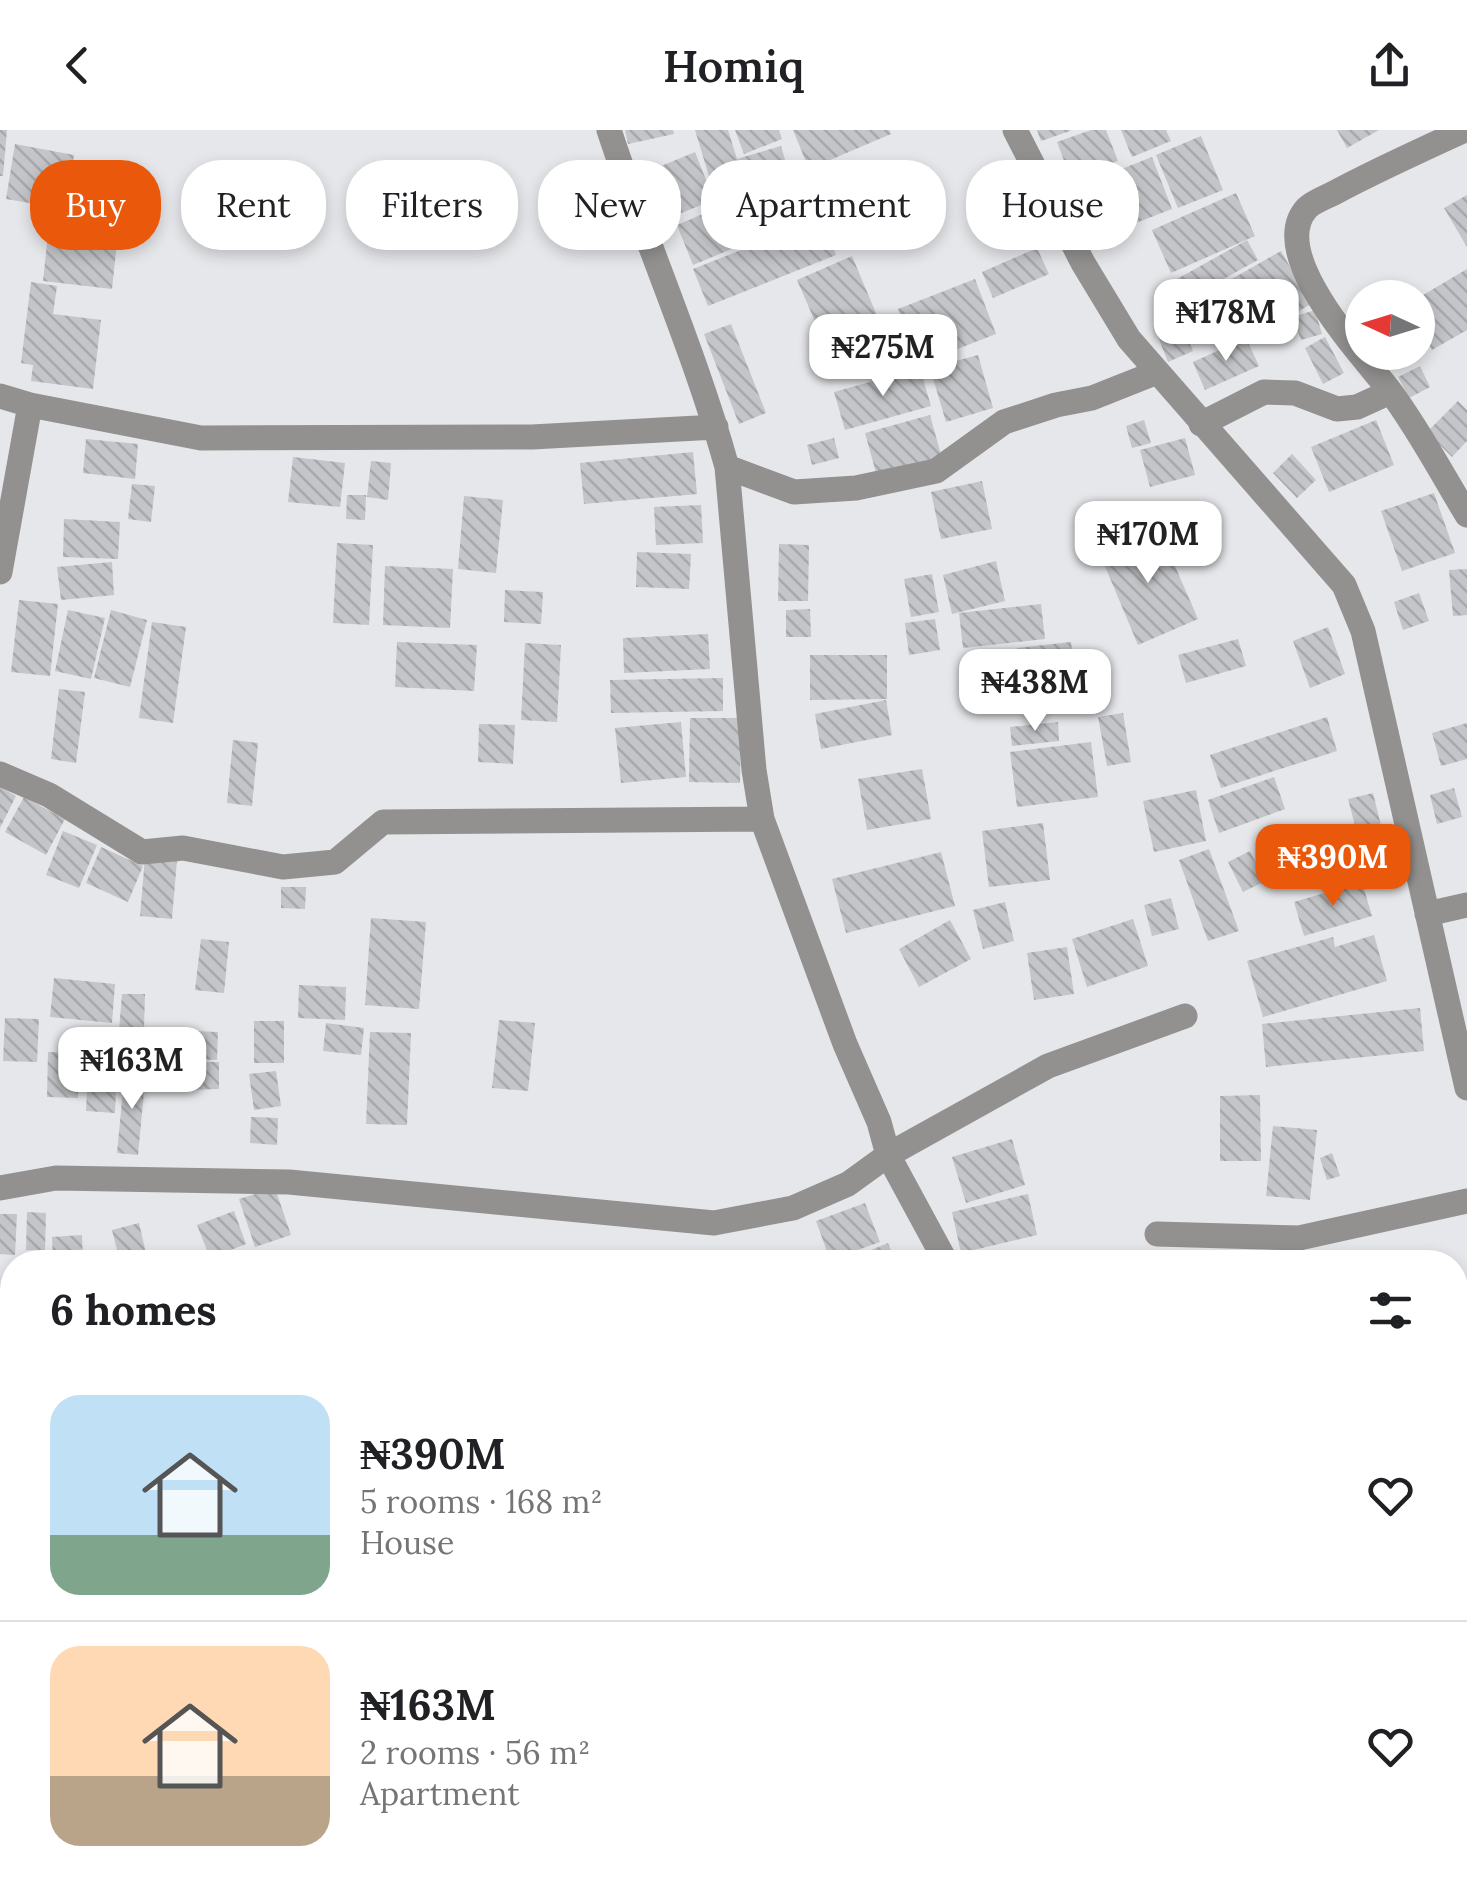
<!DOCTYPE html>
<meta charset="utf-8">
<style>
:root{--surface:#fff;--page:#f2f2f2;--text:#202124;--muted:#757577;--line:#e0e0e0;--accent:#ea580c}
body{margin:0;font-family:Lora,serif;background:var(--page);color:var(--text);height:100vh;display:flex;flex-direction:column;font-size:38px;white-space:nowrap}
*{box-sizing:border-box;margin:0}
p{font-size:32px;color:var(--muted)}
.icon{flex:none;width:55px;height:55px;fill:none;stroke:currentColor;stroke-width:2;stroke-linecap:round;stroke-linejoin:round}
.map{position:relative;flex:1;overflow:hidden}
.drawer{position:absolute;left:0px;top:1120px;width:1468px;height:642px;display:flex;flex-direction:column;background:var(--surface);border-radius:40px 40px 0 0;box-shadow:0 5px 15px #0003}
.drawer>*{flex:none}
.top-card{position:absolute;left:30px;top:30px;width:1408px;height:90px;display:flex;gap:20px}
.needle{width:65px;rotate:274deg}
.controls{position:absolute;left:1345px;top:150px;display:grid;gap:20px}
.controls a{display:grid;place-items:center;width:90px;height:90px;border-radius:50%;background:var(--surface);box-shadow:0 5px 15px #0003;font-size:50px}
.price{position:absolute;translate:-50% -85px;padding:0 22px;border-radius:20px;background:#fff;color:#222;font-size:32px;line-height:65px;filter:drop-shadow(0 2px 5px #0008)}
.price::after{content:'';position:absolute;left:50%;top:60px;width:30px;height:22px;margin-left:-15px;background:inherit;clip-path:polygon(0 0,100% 0,50% 100%)}
.price.active{background:var(--accent);color:#fff}
ul{padding:0;list-style:none}
li{display:flex;align-items:center;gap:30px;height:250px;padding:0 50px}
li+li{border-top:2px solid var(--line)}
li span{display:grid;place-items:center;flex:none;width:280px;height:200px;border-radius:30px;color:#555}
li>.icon{margin-inline-start:auto}
span .icon{width:120px;height:120px;fill:#fffc;stroke-width:1}
li b{font-size:42px}
h2{display:flex;justify-content:space-between;align-items:center;height:120px;padding:0 50px;font-size:42px}
.pill{padding:0 35px;border-radius:40px;background:var(--surface);box-shadow:0 5px 15px #0003;font-size:35px;line-height:90px}
.pill.active{background:var(--accent);color:#fff}
header{display:flex;justify-content:space-between;align-items:center;height:130px;padding:0 50px;background:var(--surface);font-size:45px;font-weight:600}
.map>svg:first-child{display:block}
.building{fill:url(#building-back-hatch)}
.lines{fill:none;stroke-linecap:round;stroke-linejoin:round}
.minor{stroke:#929190;stroke-width:25}
</style>
<header><svg class="icon" aria-label="back" viewBox="0 0 24 24"><path d="M15 5l-7 7 7 7"/></svg>Homiq<svg class="icon" aria-label="share" viewBox="0 0 24 24"><path d="M12 15V3M7 8l5-5 5 5M5 13v7h14v-7"/></svg></header>
<div class="map">
<svg width="1467" height="1761" viewBox="0 0 1467 1761">
<defs>
<pattern id="building-back-hatch" width="6" height="6" patternUnits="userSpaceOnUse" patternTransform="scale(2.5)"><rect width="6" height="6" fill="#c4c5c8"/><path d="M-1 5l2 2M0 0l6 6M5-1l2 2" fill="none" stroke="#a7a8ab"/></pattern>
</defs>
<rect width="100%" height="100%" fill="#e6e7ea"/>
<path class="building" d="M0 0H7L3 46H0Z
M625 0H673L674 4 628 14Z
M695 0H728L737 29 781 16 789 43 715 66Z
M735 0H779L782 9 744 24Z
M793 0H889L891 4 809 39Z
M1037 0H1070V1L1041 11Z
M1091 0H1106L1118 31 1071 49 1057 12Z
M1121 0H1166L1171 11 1132 27Z
M1337 0H1379L1347 18Z
M1201 6 1223 60 1178 78 1156 25Z
M15 14 74 25 65 79 6 69Z
M695 22 714 70 661 91 642 44Z
M1152 27 1172 79 1115 101 1096 49Z
M804 41 821 82 693 135 677 95Z
M1236 63 1255 106 1171 143 1152 100Z
M1467 65V117L1444 78Z
M822 88 836 125 708 176 693 139Z
M49 95 118 103 112 159 43 151Z
M1247 110 1258 130 1178 174 1168 154Z
M1037 118 1049 144 993 168 982 142Z
M1281 121 1311 174 1260 204 1230 150Z
M852 126 878 188 824 212 797 150Z
M1467 139V200L1432 220 1418 194V168Z
M975 149 996 204 919 234 898 179Z
M31 152 57 156 53 184 101 190 93 259 31 251 33 235 21 233Z
M1315 180 1322 204 1301 210 1293 187Z
M1179 188 1193 221 1168 232 1155 199Z
M731 194 766 283 739 294 704 204Z
M1325 207 1344 243 1323 254 1305 218Z
M1246 208 1259 236 1205 260 1193 232Z
M978 225 993 278 946 292 930 238Z
M1420 236 1430 257 1409 268 1398 247Z
M920 238 931 276 845 300 834 262Z
M1458 271 1467 280V311L1452 327 1427 302Z
M930 285 943 332 878 350 865 303Z
M1144 290 1151 313 1132 318 1126 296Z
M1376 290 1394 335 1329 362 1311 317Z
M834 308 839 328 812 335 807 315Z
M1185 308 1195 345 1150 357 1140 320Z
M86 309 138 314 135 349 83 343Z
M693 322 697 364 584 374 580 333Z
M1292 324 1316 350 1297 368 1273 343Z
M293 327 345 333 340 377 288 372Z
M371 331 391 333 388 370 367 367Z
M982 351 992 399 941 409 931 362Z
M132 354 155 356 151 392 128 389Z
M1434 363 1455 423 1402 441 1381 381Z
M347 365H366L365 390 346 389Z
M464 366 503 370 496 443 458 439Z
M701 375 703 413 656 415 654 377Z
M64 389 120 392 118 429 63 427Z
M1158 397 1198 489 1138 515 1099 422Z
M337 413 373 415 369 495 333 493Z
M779 414 809 415 808 471H778Z
M637 422 691 424 689 459 636 457Z
M996 431 1005 471 952 484 943 445Z
M112 432 114 465 61 470 57 437Z
M385 436 453 439 450 498 383 495Z
M1467 439V485L1453 486 1449 440Z
M932 444 939 482 911 487 904 449Z
M505 460 543 462 541 494 504 492Z
M1419 463 1429 491 1403 500 1394 472Z
M19 470 58 474 50 546 11 542Z
M1041 474 1045 509 963 518 959 483Z
M810 479 811 507H786V480Z
M68 480 105 488 91 549 55 541Z
M111 480 147 490 130 557 94 548Z
M935 489 940 520 909 525 905 493Z
M152 492 186 497 173 593 139 588Z
M1328 497 1345 544 1310 558 1293 511Z
M708 504 710 539 624 543 623 508Z
M1238 509 1246 536 1186 553 1178 525Z
M397 512 477 515 474 561 395 557Z
M1071 512 1078 570 1024 577 1017 518Z
M525 513 561 515 557 592 521 590Z
M810 525H887V569L810 570Z
M1016 525V575H972V526Z
M723 548V581L611 583 610 550Z
M59 559 85 562 76 633 51 629Z
M886 570 892 605 821 619 815 584Z
M1123 583 1131 632 1107 636 1098 587Z
M1327 587 1337 621 1221 658 1210 625Z
M690 588H741L740 653 689 652Z
M681 592 686 647 621 653 615 598Z
M1058 592 1059 611 1012 616 1010 597Z
M1467 593V629L1441 636 1432 603Z
M479 594 515 595 513 634 478 632Z
M233 610 258 613 252 676 227 673Z
M1091 612 1098 667 1017 677 1010 622Z
M922 639 931 689 867 700 858 649Z
M1274 647 1285 679 1219 703 1208 670Z
M0 657 16 666 0 698Z
M1454 658 1462 687 1437 694 1430 665Z
M1196 660 1206 711 1154 722 1143 671Z
M1373 663 1386 716 1362 722 1348 669Z
M24 667 65 689 46 725 5 702Z
M1043 693 1050 750 989 757 982 701Z
M63 701 97 715 79 758 46 745Z
M101 717 143 736 128 772 86 753Z
M1209 719 1239 801 1208 811 1179 730Z
M1250 721 1265 751 1243 762 1228 732Z
M941 722 955 776 846 803 832 749Z
M145 727 177 730 172 789 140 786Z
M1362 752 1372 786 1304 806 1294 772Z
M281 757H306L305 779 281 778Z
M1171 768 1179 799 1152 806 1144 775Z
M1005 772 1014 811 983 819 973 780Z
M371 788 426 792 419 879 365 875Z
M1133 789 1148 836 1087 857 1072 809Z
M950 790 971 829 919 857 899 819Z
M1374 805 1387 851 1263 887 1247 831 1333 807 1335 817Z
M201 809 229 812 224 863 195 860Z
M1067 817 1074 864 1034 870 1027 823Z
M54 848 115 854 112 893 50 887Z
M299 855 346 857 345 890 298 888Z
M122 864H145L144 899 218 902 217 930 117 925Z
M1420 878 1424 921 1266 937 1262 894Z
M5 888 39 889 37 932 3 931Z
M499 890 535 893 528 961 492 958Z
M254 891H284V933H254Z
M326 893 364 898 361 925 323 921Z
M370 902 411 903 407 995 366 994Z
M48 922 79 923 78 968 47 967Z
M185 932H219V959L185 960Z
M88 938 117 940 115 983 86 981Z
M125 939 146 941 138 1025 117 1023Z
M276 941 281 976 254 980 249 944Z
M1260 965 1261 1031H1220V966Z
M251 987 278 988 277 1015 250 1013Z
M1273 996 1317 1000 1310 1070 1266 1066Z
M1012 1009 1025 1055 966 1073 952 1027Z
M1332 1023 1340 1046 1327 1050 1320 1028Z
M275 1058 291 1105 255 1117 239 1069Z
M1028 1064 1037 1105 961 1123 952 1082Z
M865 1073 880 1112 830 1130 816 1091Z
M234 1081 246 1114 210 1128 197 1095Z
M27 1082 46 1083 45 1121 26 1120Z
M0 1084H17L15 1125 0 1124Z
M139 1093 148 1132H120L112 1100Z
M82 1105 83 1131 53 1132 52 1107Z
M888 1113 896 1132H842Z
M4 1194 12 1195V1246L1 1245Z
M3 1252H12V1296L2 1295Z
M1455 1350H1463L1461 1399H1455Z
M48 1750H88L87 1761H47Z
M102 1750H137V1761H101Z
M341 1750H362V1761H340Z
M1046 1750H1106V1752L1096 1754 1098 1761H1048Z
M1272 1753 1338 1757V1761H1272Z
M1383 1756 1430 1758V1761H1383Z"/>
<g class="lines">
<path class="minor" d="M609 0C646 113 695 222 727 337L754 640 762 689 845 914 879 992 888 1025 946 1132
M1015 0 1083 133 1129 209 1344 455 1363 501 1467 958
M1465 0C1421 20 1377 40 1334 63 1326 67 1313 72 1307 78 1265 124 1364 227 1390 261 1419 300 1442 344 1467 385
M0 266 30 275 201 308 532 307 716 297
M1201 294 1264 262 1295 263 1337 279 1357 277 1390 262
M727 337 794 362 856 358 936 341 1004 292 1056 275 1092 268 1155 243
M0 442 30 275
M0 644 49 665 142 722 183 718 283 737 335 732 383 692 762 689
M1427 784 1467 775
M0 1058 56 1048 289 1052 714 1093 793 1078 848 1054 888 1025 1048 936 1185 886
M1157 1104 1299 1108 1467 1071
M0 1321 12 1316
M1455 1435 1467 1434
M0 1703H12
M239 1750 242 1761
M846 1761 882 1750
M1139 1761 1153 1750"/>
</g>
</svg>
<div class="controls">
<a><svg class="needle" viewBox="-14 -14 28 28"><path d="M0-13l5 13h-10z" fill="#e53935"/><path d="M0 13l5-13h-10z" fill="#757577"/></svg></a>
</div>
<b class="price" style="left:1226px;top:234px">₦178M</b>
<b class="price" style="left:883px;top:269px">₦275M</b>
<b class="price" style="left:1148px;top:456px">₦170M</b>
<b class="price" style="left:1035px;top:604px">₦438M</b>
<b class="price active" style="left:1333px;top:779px">₦390M</b>
<b class="price" style="left:132px;top:982px">₦163M</b>
<div class="top-card">
<a class="pill active">Buy</a>
<a class="pill">Rent</a>
<a class="pill">Filters</a>
<a class="pill">New</a>
<a class="pill">Apartment</a>
<a class="pill">House</a>
</div>
<section class="drawer">
<h2>6 homes<svg class="icon" aria-label="filters" viewBox="0 0 24 24"><path d="M4 7h16M4 17h16"/><circle cx="9" cy="7" r="2"/><circle cx="15" cy="17" r="2"/></svg></h2>
<ul>
<li><span style="background:linear-gradient(#bfe0f5 70%,#7fa58c 0)"><svg class="icon" aria-label="home" viewBox="0 0 24 24"><path d="M3 11l9-7 9 7M6 9v11h12V9"/></svg></span><div><b>₦390M</b><p>5 rooms · 168 m²</p><p>House</p></div><svg class="icon" aria-label="heart" viewBox="0 0 24 24"><path d="M12 20l-8-8c-3-5 5-10 8-4 3-6 11-1 8 4z"/></svg></li>
<li><span style="background:linear-gradient(#ffd9b3 65%,#b9a48a 0)"><svg class="icon" aria-label="home" viewBox="0 0 24 24"><path d="M3 11l9-7 9 7M6 9v11h12V9"/></svg></span><div><b>₦163M</b><p>2 rooms · 56 m²</p><p>Apartment</p></div><svg class="icon" aria-label="heart" viewBox="0 0 24 24"><path d="M12 20l-8-8c-3-5 5-10 8-4 3-6 11-1 8 4z"/></svg></li>
</ul>
</section>
</div>
